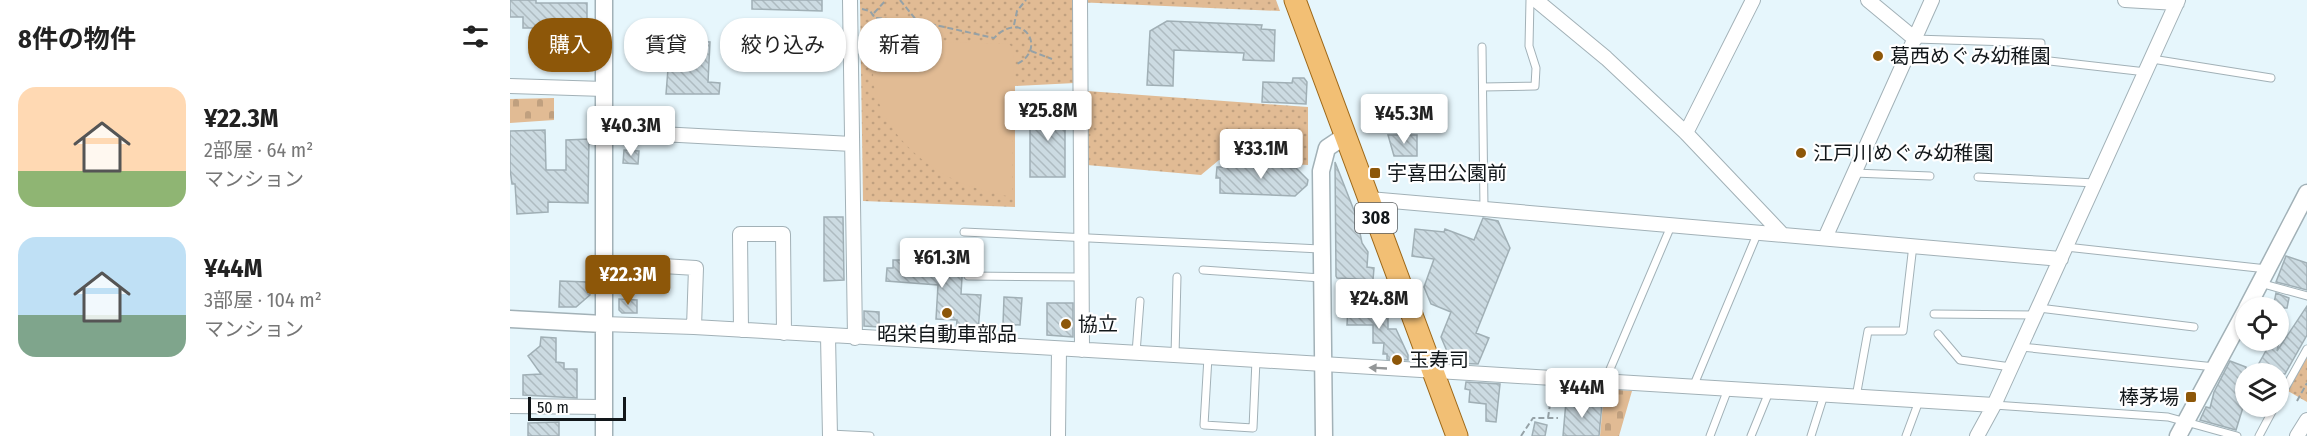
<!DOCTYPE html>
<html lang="ja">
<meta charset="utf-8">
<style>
:root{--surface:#fff;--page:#f6f6f6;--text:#222;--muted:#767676;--accent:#8d5709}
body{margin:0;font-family:"Fira Sans Condensed","Noto Sans JP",sans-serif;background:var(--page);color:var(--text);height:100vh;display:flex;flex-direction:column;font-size:22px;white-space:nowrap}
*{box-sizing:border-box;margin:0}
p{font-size:20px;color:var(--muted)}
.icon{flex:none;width:33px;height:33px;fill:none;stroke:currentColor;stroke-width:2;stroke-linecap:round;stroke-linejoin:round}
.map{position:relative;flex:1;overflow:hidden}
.sheet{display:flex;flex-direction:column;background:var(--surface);width:510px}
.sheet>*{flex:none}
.hud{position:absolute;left:18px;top:18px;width:570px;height:54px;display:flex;gap:12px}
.tools{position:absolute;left:1725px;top:297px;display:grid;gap:12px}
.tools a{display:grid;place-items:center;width:54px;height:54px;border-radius:50%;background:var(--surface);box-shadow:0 2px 4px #0004;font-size:30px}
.scale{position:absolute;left:18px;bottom:15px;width:98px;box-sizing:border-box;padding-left:6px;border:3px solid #12171a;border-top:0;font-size:16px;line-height:21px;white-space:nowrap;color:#12171a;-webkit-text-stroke:4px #fff;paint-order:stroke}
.price{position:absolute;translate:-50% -51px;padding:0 14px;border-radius:6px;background:#fff;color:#222;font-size:20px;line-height:39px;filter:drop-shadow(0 2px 3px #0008)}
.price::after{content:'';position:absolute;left:50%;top:36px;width:18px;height:14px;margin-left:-9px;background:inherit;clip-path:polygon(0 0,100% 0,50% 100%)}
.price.active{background:var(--accent);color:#fff}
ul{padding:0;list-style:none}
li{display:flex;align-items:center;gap:18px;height:150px;padding:0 18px}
li span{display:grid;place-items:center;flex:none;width:168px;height:120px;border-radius:18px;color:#555}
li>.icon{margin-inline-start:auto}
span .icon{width:72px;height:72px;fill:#fffc;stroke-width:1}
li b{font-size:26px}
h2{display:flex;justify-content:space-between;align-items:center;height:72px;padding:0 18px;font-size:26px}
.chip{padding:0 21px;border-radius:24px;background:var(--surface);box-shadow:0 2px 4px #0004;font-size:21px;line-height:54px}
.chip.active{background:var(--accent);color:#fff}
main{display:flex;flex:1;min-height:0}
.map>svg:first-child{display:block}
.cemetery{fill:url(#cemetery-stones)}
.park{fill:url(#park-dots)}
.pitch{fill:#e1bb94}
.building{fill:url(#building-back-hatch);stroke:#a0afb5;stroke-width:1.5}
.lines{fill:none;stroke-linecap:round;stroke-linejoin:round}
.service-casing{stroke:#a2b1b7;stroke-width:9}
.minor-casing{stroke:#a2b1b7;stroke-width:16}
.tertiary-casing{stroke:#a2b1b7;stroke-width:19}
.primary-casing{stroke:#9e6818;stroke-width:23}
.path{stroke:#95a1a6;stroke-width:2;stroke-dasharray:6 3;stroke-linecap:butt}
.service{stroke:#fff;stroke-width:7}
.minor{stroke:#fff;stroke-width:14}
.tertiary{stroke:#fff;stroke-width:16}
.primary{stroke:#f2bf74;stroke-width:21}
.oneway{fill:#949798}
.poi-dot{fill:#8d5709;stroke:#fff;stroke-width:2}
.labels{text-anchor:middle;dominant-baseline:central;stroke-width:4.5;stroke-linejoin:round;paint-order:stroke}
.shield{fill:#fff;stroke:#595d5f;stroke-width:1.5}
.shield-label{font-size:18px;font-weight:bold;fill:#12171a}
.poi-label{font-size:20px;fill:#12171a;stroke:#fff;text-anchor:start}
</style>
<main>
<section class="sheet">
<h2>8件の物件<svg class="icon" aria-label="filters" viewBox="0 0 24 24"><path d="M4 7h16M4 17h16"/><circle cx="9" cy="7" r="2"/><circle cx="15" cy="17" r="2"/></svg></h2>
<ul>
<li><span style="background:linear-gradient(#ffd9b3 70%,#8fb573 0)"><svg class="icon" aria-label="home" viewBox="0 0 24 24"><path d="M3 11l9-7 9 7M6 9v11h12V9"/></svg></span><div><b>¥22.3M</b><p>2部屋 · 64 m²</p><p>マンション</p></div></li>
<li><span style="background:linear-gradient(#bfe0f5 65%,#7fa58c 0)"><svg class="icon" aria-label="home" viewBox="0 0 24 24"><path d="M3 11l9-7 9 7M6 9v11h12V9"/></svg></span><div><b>¥44M</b><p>3部屋 · 104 m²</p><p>マンション</p></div></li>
</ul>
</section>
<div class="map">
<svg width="1797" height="436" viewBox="0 0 1797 436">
<defs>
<pattern id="cemetery-stones" width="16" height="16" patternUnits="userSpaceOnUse" patternTransform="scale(1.5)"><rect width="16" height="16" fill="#e1bb94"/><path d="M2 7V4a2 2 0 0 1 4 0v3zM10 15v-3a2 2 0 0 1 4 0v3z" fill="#c0a07f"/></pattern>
<pattern id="park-dots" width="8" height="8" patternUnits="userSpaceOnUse" patternTransform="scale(1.5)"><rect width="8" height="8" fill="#e1bb94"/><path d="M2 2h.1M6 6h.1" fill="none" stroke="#c0a07f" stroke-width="1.8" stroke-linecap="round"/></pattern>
<pattern id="building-back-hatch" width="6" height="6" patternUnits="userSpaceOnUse" patternTransform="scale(1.5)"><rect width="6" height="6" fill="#ccdbe2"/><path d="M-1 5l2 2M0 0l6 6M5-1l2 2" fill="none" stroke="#aebbc1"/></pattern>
</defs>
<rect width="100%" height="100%" fill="#e6f6fc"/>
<path class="cemetery" d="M44 98V120L0 123V99Z
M1058 386 1122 391 1109 436H1090L1093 403 1057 399Z"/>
<path class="park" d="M350 0H766L770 11 565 2V83L505 86V207L353 201Z
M577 91 798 107V165L709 160 691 175 577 165Z
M1797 357V402L1778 391Z"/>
<path class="pitch" d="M364 40 499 44 504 49 502 197C482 193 460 188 441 178 405 160 372 126 364 86 362 72 364 54 364 40Z"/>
<path class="building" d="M0 0H26V3H77V28H13V17H0Z
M242 0H312V11L242 9Z
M657 21 752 25 751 29 765 30 764 61 733 60 734 53 664 50 663 86 637 85 640 31Z
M147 39 200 42 198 82 210 83 209 94H156L158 69H146Z
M783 78H794L797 82 796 104 752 102 753 82 782 83Z
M520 107H555V177H520Z
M35 130 36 170H56V140L79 139 78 203 38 202V212L7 214 5 184H2L0 169V131Z
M878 135H907V156H884Z
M114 150 129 151 128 164 113 163Z
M825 162 847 218 852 243 858 252 857 267 864 268 863 280 827 278 826 276Z
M713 165 786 168 798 180 797 185 785 196 710 193V178H706L707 167H712Z
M314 217H333L334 280 314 281Z
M973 218 988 221 1000 248 966 333 979 338 968 364 942 363 931 337 941 312 921 304 914 287 924 259 902 256 905 229 934 232 935 229 964 240Z
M1776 256 1797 263V290L1766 282Z
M393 258 407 259V261H453L451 294 471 295 468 332 446 331 447 320 426 319 428 285 376 281 377 268H383V260H393Z
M50 281 79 282 80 295 66 307H49Z
M1766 293 1779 298 1777 308H1763Z
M494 297 512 298 510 325 493 324Z
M109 299 127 300V313H112L109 310Z
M537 303H563V337L537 335Z
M1797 306V335L1775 374H1743L1762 340H1768L1770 327 1772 328 1767 351Z
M838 307 878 308V329H886L898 355V360L877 359V354H873L874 343H863V325H837Z
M354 311 369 312V327L354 326Z
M31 337 46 338V362L54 363V369H67V398L13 395V375L31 374 18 356 30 346Z
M1720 361 1736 367 1735 401 1726 430 1690 420 1696 407 1700 408 1704 392Z
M956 382 990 384 986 422 976 421V404L959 402 960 390 955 389Z
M1056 401 1092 404 1089 436H1053Z
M49 422V436H18V423Z
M1025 422 1037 425 1035 436H1022Z"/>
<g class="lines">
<defs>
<path id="service" d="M1405 39 1531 43V60L1636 72
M972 47 974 209
M1642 59 1761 78
M973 87 1025 86 1026 68 1019 46 1020 0
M1344 173 1420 176
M1468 177 1585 183
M454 232 810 249
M1556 247 1757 269
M693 270 811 278
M458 276 571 277
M1750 283 1797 296
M1529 308 1684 327
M1424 314 1525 315
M1428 334 1450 360 1501 367
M1511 347 1705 367
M626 353 630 301
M665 355 667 277
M698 357 694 425 743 428 746 360
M1095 381 1161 226
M1183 387 1248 232
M1346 397 1358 331H1393L1403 245
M1768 401 1797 349
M1484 405 1658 417 1727 436
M320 434 360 436
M1200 436 1218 389
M1241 436 1259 392
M1301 436 1314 395
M1396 436 1409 401
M1749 436 1765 406"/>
<path id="minor" d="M340 0 345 338
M570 0 572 350
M1026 0 1096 58 1176 133 1272 234
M1358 0 1405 39
M1615 0 1667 3
M0 86 94 89
M94 131 342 144
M1176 133 1243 0
M859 199 1551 259
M1315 238 1422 0
M103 263 186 268 184 327
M93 324 184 327 698 357 1484 405
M231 330 230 234H273L274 333
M318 336 320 436
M0 406 94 407
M548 436 549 349
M1467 436 1484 405 1668 0
M1787 436 1797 420"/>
<path id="tertiary" d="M1737 308 1797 193
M0 319 93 324
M94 436V0
M814 436 811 171 817 148 835 136
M1668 436 1736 310"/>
<path id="primary" d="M785 0 947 436"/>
</defs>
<use href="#service" class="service-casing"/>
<use href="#minor" class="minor-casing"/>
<use href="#tertiary" class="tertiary-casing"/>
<use href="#primary" class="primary-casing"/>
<path class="path" d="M390 0 407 21
M352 9 360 11 365 18 407 21 484 38C513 8 538 49 507 64
M364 13 376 0
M504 25 507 11 516 0
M521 51 542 59
M1787 401 1797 383
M1038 418 1042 391
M1011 436 1023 418H1048"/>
<use href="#service" class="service"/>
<use href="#minor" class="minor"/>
<use href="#tertiary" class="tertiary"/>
<use href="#primary" class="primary"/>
</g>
<defs><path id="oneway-solid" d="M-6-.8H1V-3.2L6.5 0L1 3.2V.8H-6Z" transform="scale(1.5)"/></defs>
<use class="oneway" href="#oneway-solid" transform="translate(868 368) rotate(-177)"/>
<g class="poi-dot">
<circle cx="1368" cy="56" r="6"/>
<circle cx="1291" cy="153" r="6"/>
<rect x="859" y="167" width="12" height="12" rx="3"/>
<circle cx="437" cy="313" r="6"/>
<circle cx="556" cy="324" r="6"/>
<circle cx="887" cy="360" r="6"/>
<rect x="1675" y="391" width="12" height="12" rx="3"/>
</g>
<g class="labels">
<rect class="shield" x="845" y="203" width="42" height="30" rx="4.5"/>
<g class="shield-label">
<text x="866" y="218">308</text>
</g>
<g class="poi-label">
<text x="1380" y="56">葛西めぐみ幼稚園</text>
<text x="1303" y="153">江戸川めぐみ幼稚園</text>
<text x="877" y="173">宇喜田公園前</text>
<text x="568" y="324">協立</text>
<text x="437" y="334" text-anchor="middle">昭栄自動車部品</text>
<text x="899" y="360">玉寿司</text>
<text x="1669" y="397" text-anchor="end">棒茅場</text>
</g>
</g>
</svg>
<div class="tools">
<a><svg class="icon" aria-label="locate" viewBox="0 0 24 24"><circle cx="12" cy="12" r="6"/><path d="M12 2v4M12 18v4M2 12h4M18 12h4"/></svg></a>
<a><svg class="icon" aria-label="layers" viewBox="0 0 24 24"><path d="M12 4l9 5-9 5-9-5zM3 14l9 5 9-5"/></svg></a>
</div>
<div class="scale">50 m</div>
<b class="price" style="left:538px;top:142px">¥25.8M</b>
<b class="price" style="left:894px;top:145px">¥45.3M</b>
<b class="price" style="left:121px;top:157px">¥40.3M</b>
<b class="price" style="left:751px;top:180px">¥33.1M</b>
<b class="price" style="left:432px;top:289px">¥61.3M</b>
<b class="price active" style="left:118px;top:306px">¥22.3M</b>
<b class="price" style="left:869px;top:330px">¥24.8M</b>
<b class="price" style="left:1072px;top:419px">¥44M</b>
<div class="hud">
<a class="chip active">購入</a>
<a class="chip">賃貸</a>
<a class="chip">絞り込み</a>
<a class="chip">新着</a>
</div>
</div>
</main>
